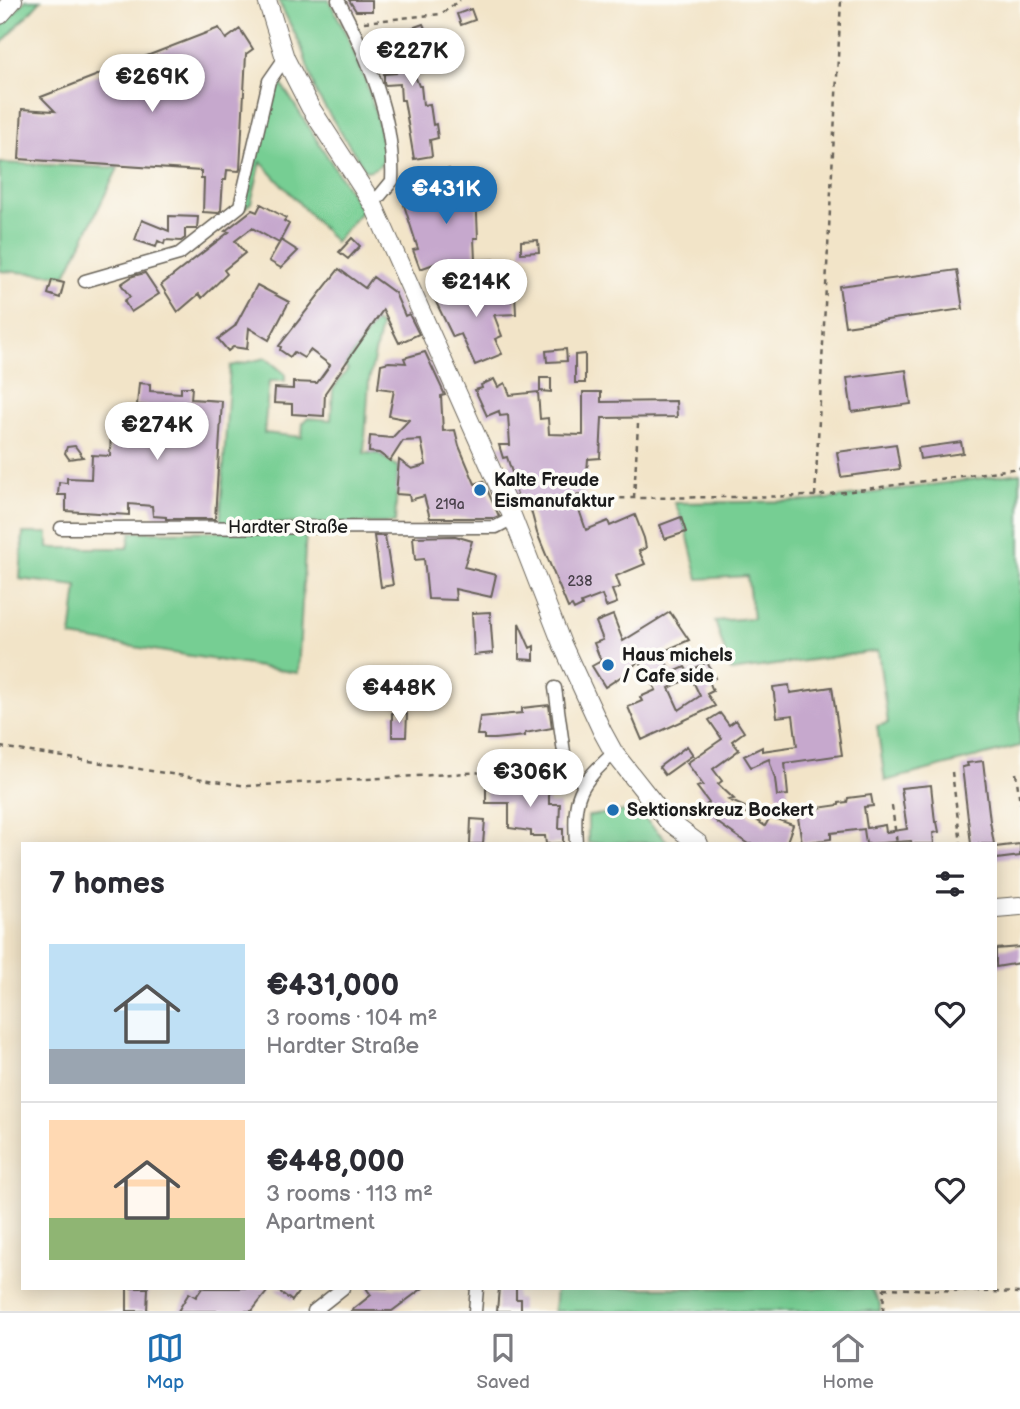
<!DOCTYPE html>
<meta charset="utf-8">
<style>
:root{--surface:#fff;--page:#f7f7f7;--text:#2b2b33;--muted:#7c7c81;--line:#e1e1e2;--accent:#1f6fb2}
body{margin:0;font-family:"Balsamiq Sans",sans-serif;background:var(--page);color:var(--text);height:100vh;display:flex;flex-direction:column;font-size:26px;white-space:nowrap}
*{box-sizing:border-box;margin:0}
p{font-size:23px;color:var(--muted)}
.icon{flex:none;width:38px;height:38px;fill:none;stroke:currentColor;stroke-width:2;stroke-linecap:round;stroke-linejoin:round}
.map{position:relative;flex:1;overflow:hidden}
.details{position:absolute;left:21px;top:842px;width:976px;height:448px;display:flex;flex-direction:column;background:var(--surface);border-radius:0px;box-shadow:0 4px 18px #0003}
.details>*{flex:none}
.price{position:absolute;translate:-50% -60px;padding:0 16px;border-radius:24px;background:#fff;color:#222;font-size:23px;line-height:46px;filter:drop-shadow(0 2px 4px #0008)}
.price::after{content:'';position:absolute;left:50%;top:42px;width:21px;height:16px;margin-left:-10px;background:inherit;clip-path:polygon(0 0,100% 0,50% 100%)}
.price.active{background:var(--accent);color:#fff}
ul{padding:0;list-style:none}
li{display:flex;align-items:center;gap:21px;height:175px;padding:0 28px}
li+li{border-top:2px solid var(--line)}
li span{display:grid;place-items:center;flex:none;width:196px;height:140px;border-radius:0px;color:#555}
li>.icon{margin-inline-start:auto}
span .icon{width:84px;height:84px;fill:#fffc;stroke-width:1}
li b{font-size:30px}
h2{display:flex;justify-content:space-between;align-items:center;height:84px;padding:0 28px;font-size:30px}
.tab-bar{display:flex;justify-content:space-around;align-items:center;height:98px;border-top:2px solid var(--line);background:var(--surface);font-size:19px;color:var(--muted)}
.tab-bar a{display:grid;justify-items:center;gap:4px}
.tab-bar .active{color:var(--accent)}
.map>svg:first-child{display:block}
.green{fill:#76ce93;stroke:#497558;stroke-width:2}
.building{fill:#c6a8cd;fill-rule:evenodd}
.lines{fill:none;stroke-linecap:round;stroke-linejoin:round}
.street-casing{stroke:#676258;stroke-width:15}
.secondary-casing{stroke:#676258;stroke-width:20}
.path{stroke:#676258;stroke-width:2.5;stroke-dasharray:5 5;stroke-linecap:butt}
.street{stroke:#fff;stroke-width:12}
.secondary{stroke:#fff;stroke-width:18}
.poi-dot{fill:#1f6fb2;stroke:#fdfcf7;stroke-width:2.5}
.labels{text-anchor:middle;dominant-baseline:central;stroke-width:7;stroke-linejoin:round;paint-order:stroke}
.number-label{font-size:14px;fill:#463f48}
.poi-label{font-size:18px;font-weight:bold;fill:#1c1c1c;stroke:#fdfcf7;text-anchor:start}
.street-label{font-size:18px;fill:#1c1c1c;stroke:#fdfcf7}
</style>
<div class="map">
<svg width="1020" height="1311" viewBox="0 0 1020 1311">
<rect width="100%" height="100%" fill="#fdfcf7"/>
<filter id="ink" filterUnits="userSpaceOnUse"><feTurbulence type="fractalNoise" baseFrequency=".0143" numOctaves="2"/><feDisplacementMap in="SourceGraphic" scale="14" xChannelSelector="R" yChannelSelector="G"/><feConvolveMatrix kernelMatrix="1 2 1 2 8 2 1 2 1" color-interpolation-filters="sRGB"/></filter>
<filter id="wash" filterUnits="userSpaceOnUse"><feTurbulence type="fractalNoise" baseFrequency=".00686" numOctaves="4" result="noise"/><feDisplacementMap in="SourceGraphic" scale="28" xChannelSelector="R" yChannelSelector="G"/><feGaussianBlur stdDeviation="1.57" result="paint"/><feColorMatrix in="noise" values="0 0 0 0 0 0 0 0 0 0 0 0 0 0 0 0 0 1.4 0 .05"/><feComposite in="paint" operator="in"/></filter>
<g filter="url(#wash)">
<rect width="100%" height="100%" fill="#f2e4c8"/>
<path class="green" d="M26 0H41L0 45V28Z
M278 0H329C353 45 374 93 382 144 383 149 385 156 383 160 381 166 372 171 366 171L317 95 301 46Z
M277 77 362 211 335 242 261 162 251 203 243 209 271 85Z
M0 163 118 168 66 275 0 271Z
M375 322 381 326 369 381 364 453 379 454 398 467 395 523 220 524 230 366 266 358 285 374V381H269L264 433 302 437 303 423 308 418 331 420 333 389 348 369 344 366Z
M1020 473V746L885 781 877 726 888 723 878 651 731 671 715 621 753 618 747 576 698 579 687 533 675 503 813 501Z
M306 531 298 673 71 637 77 586 20 579 23 533H48V548H128L131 532Z
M639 809 643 817 669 843H588V816Z
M556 1288H870L880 1303V1311H554Z"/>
<g id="blocks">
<path class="building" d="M349 0H372V11H356Z
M471 9 475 20 461 25 457 14Z
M423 24 426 30 430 29 434 40 405 50 419 86H421L423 105 430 104 433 125 436 124 438 138 430 140 432 156 414 159 404 100H401L400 84 385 85 384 82V74L396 73 383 38Z
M219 28 226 39 240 29 253 49 246 54 240 169 239 171 227 170 226 180H223L221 210 218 213 203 212 204 179H201V171L19 159 22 109 55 111 41 97Z
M449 169 459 205 469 189 476 193 478 238H474L475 260 503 259V269L449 271 448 259 420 269 413 250 418 249 404 205 422 200 417 178Z
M261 204 286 218 284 221 289 224 279 243 252 228 235 241 245 253 224 270 227 274 202 298 199 294 178 312 161 285 229 232 225 231 252 210 257 212Z
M169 216 198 217 197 229H185V238L181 241 165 240 164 244 158 241 156 247 135 240 142 220 169 231Z
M352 238 360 246 348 259 339 252Z
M281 240 298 251 281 268 269 261Z
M538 240 539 252 521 253V241Z
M339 269 365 288 373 277 395 293 405 316 409 314 419 334 399 343 383 310 325 393 324 416 292 414V404L274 403 275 388 293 389V382L317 383 330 365 310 350 304 358 294 352 290 357 280 350 281 347 279 346Z
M957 270 963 309 845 326 839 286Z
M145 273 159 294 131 312 124 301 130 297 121 284 133 276Z
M52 280 64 283 60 298 48 294Z
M257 285 289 302 269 340 249 328 247 349 233 347 228 351 218 339 235 326Z
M449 289 450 292 496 291V294L515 293 516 314 494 315 502 336 495 339 502 354 475 365 461 334 453 337 433 296Z
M566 349 567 361 547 362 546 351Z
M425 352 445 395 441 396 443 431 455 430 459 446 475 484 483 481 499 516 494 518H430L424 496 410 500 409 495 396 494 399 460 412 469 426 465 421 440 403 441 390 461 379 453 369 452 370 436 392 438 409 420 389 416 394 390 378 388 381 364 389 362 406 363 404 358Z
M585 354V383H575V355Z
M906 370 911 404 852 412 847 378Z
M540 378H551V392L540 391Z
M494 379 498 387 505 383 510 395 538 392 540 419 548 418 549 434 583 435V392H601V402L676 401 677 417 602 418 600 458 588 459 585 496 574 495 586 530 608 521 610 526 635 515 644 538 646 548 639 551 645 564 616 576 620 587 612 590 617 603 606 607 602 595 581 603 582 606 574 610 572 606 568 608 537 533 528 499 519 501 512 480 514 479 507 457 503 458 499 445H510L508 415 500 416 499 411 487 416 475 390 482 388 481 385Z
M139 383 150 384V391L181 393V387H192L191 399 222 401 215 519H166V517L153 516 152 506 129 504V515L66 511V495H58L59 482 67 483V478L91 479 92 455 110 456 111 432 145 434 147 406 137 405Z
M961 442 963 453 920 459 918 448Z
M896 444 900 469 841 477 837 452Z
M75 446 83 457 69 459 65 453 67 447Z
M681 517 686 532 665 539 660 525Z
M374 536H385L393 585 381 587Z
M455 536 472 541 464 567 496 575 491 597 455 589 456 600 428 599 424 559 415 560 413 537Z
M490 612 493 653 474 655 472 613Z
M670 612 689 640 660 653 672 673 685 667 688 672 707 662 715 678 709 681 713 691 707 694 715 706 642 740 628 707 642 701 640 697 656 690 639 660 628 672 605 687 592 666 601 661 594 643 603 640 596 622 613 615 623 641ZM691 677 700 696 679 710 669 688Z
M519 623 530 648 534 646V660L519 659Z
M789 685 790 693 832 687 842 755 785 763 788 795 777 796 775 779 769 759 751 767 744 756 762 747V751L797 746 793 715 777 717 773 687Z
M549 705 552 728 525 733V736L494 739H484V735H477L480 717 522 713V708Z
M392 713 407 714 406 737H392Z
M720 713 729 725 736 720 744 732 732 741 739 750 713 769 722 781 718 784 734 799 729 800 745 807 742 810 765 826 770 817 793 825 786 844H748L718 823 702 808 709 803 697 787 703 785 687 763 722 739 709 720Z
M687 746 693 755 665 775 659 767Z
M983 761 990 821 994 844H971L962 767 968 766 967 763Z
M549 782V804H560L559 829H563V843L546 844 545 836H531V831L509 828V803H486V789L506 787V784Z
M931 785 935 822H937L939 832 933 833 934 844H912L911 841 866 844 864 829 831 833V839L802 843 797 811 839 805V803L847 802 848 798 871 795 873 806 864 807 867 828 885 825 886 832 907 829 901 788Z
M471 819 485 820 483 844H470Z
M1020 844V856L996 859V847Z
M1020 947V963L996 967V949Z
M127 1288H148L147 1311H127Z
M202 1288H270L252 1311H178L189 1293 196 1297Z
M275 1288H301L292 1301Z
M366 1288H423L392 1311H351L371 1295Z
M499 1288H516V1299H521V1311H497Z"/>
</g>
</g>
<g filter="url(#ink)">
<use href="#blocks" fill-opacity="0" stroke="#676258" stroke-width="2"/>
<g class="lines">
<defs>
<path id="street" d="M338 0C367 55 395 118 392 181L373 204
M85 281 179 254 240 206 269 81 285 58
M61 528 496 527 513 518
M555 688 566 767 583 783
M576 844C573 796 578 785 614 753
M314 1311 343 1288
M475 1311 477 1288"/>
<path id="secondary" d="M267 0 285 58 310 107 373 204 513 518 562 644 602 731 614 753 667 820 699 844
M0 15 13 0
M996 908 1020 906"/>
</defs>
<use href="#street" class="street-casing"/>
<use href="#secondary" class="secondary-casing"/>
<path class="path" d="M364 22 441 14 460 0
M815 496 841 0
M634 498 638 424
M523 509 530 503 550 499 815 496 1020 468
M0 747 247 786 552 768
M952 772 961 844
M1016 773 1020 803
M892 806 897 844
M884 1288 1020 1293
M883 1311 884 1288"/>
<use href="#street" class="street"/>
<use href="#secondary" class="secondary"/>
</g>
</g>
<g class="poi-dot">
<circle cx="480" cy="490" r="7"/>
<circle cx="608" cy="665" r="7"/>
<circle cx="613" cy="810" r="7"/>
</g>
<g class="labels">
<g class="number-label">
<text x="450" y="504">219a</text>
<text x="580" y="581">238</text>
</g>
<g class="poi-label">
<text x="494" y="480">Kalte Freude<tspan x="494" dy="21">Eismanufaktur</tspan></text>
<text x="622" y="655">Haus michels<tspan x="622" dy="21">/ Cafe side</tspan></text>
<text x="627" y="810">Sektionskreuz Bockert</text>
</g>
<g class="street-label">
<text x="288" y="527">Hardter Straße</text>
</g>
</g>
</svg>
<b class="price" style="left:412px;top:88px">€227K</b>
<b class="price" style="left:152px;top:114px">€269K</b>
<b class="price active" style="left:446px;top:226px">€431K</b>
<b class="price" style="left:476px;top:319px">€214K</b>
<b class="price" style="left:157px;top:462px">€274K</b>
<b class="price" style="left:399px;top:725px">€448K</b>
<b class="price" style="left:530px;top:809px">€306K</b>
<section class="details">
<h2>7 homes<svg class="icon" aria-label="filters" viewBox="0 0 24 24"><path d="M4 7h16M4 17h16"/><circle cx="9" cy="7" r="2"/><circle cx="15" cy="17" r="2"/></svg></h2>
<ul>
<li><span style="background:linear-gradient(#bfe0f5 75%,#9aa5b1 0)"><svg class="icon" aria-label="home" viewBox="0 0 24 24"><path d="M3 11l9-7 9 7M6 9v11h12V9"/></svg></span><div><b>€431,000</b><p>3 rooms · 104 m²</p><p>Hardter Straße</p></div><svg class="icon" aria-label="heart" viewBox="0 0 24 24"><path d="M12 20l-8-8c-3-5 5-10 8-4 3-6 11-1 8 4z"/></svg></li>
<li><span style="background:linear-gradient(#ffd9b3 70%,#8fb573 0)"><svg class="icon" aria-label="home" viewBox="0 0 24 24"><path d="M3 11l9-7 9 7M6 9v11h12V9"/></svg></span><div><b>€448,000</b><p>3 rooms · 113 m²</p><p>Apartment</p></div><svg class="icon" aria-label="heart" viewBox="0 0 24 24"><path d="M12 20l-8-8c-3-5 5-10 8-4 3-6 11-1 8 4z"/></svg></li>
</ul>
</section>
</div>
<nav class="tab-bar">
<a class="active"><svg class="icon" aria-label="map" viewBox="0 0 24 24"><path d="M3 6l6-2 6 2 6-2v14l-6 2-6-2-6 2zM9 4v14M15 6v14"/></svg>Map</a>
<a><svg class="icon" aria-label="saved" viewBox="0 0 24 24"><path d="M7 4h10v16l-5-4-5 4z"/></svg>Saved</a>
<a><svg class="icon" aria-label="home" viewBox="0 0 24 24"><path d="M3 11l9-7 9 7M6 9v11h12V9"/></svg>Home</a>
</nav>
